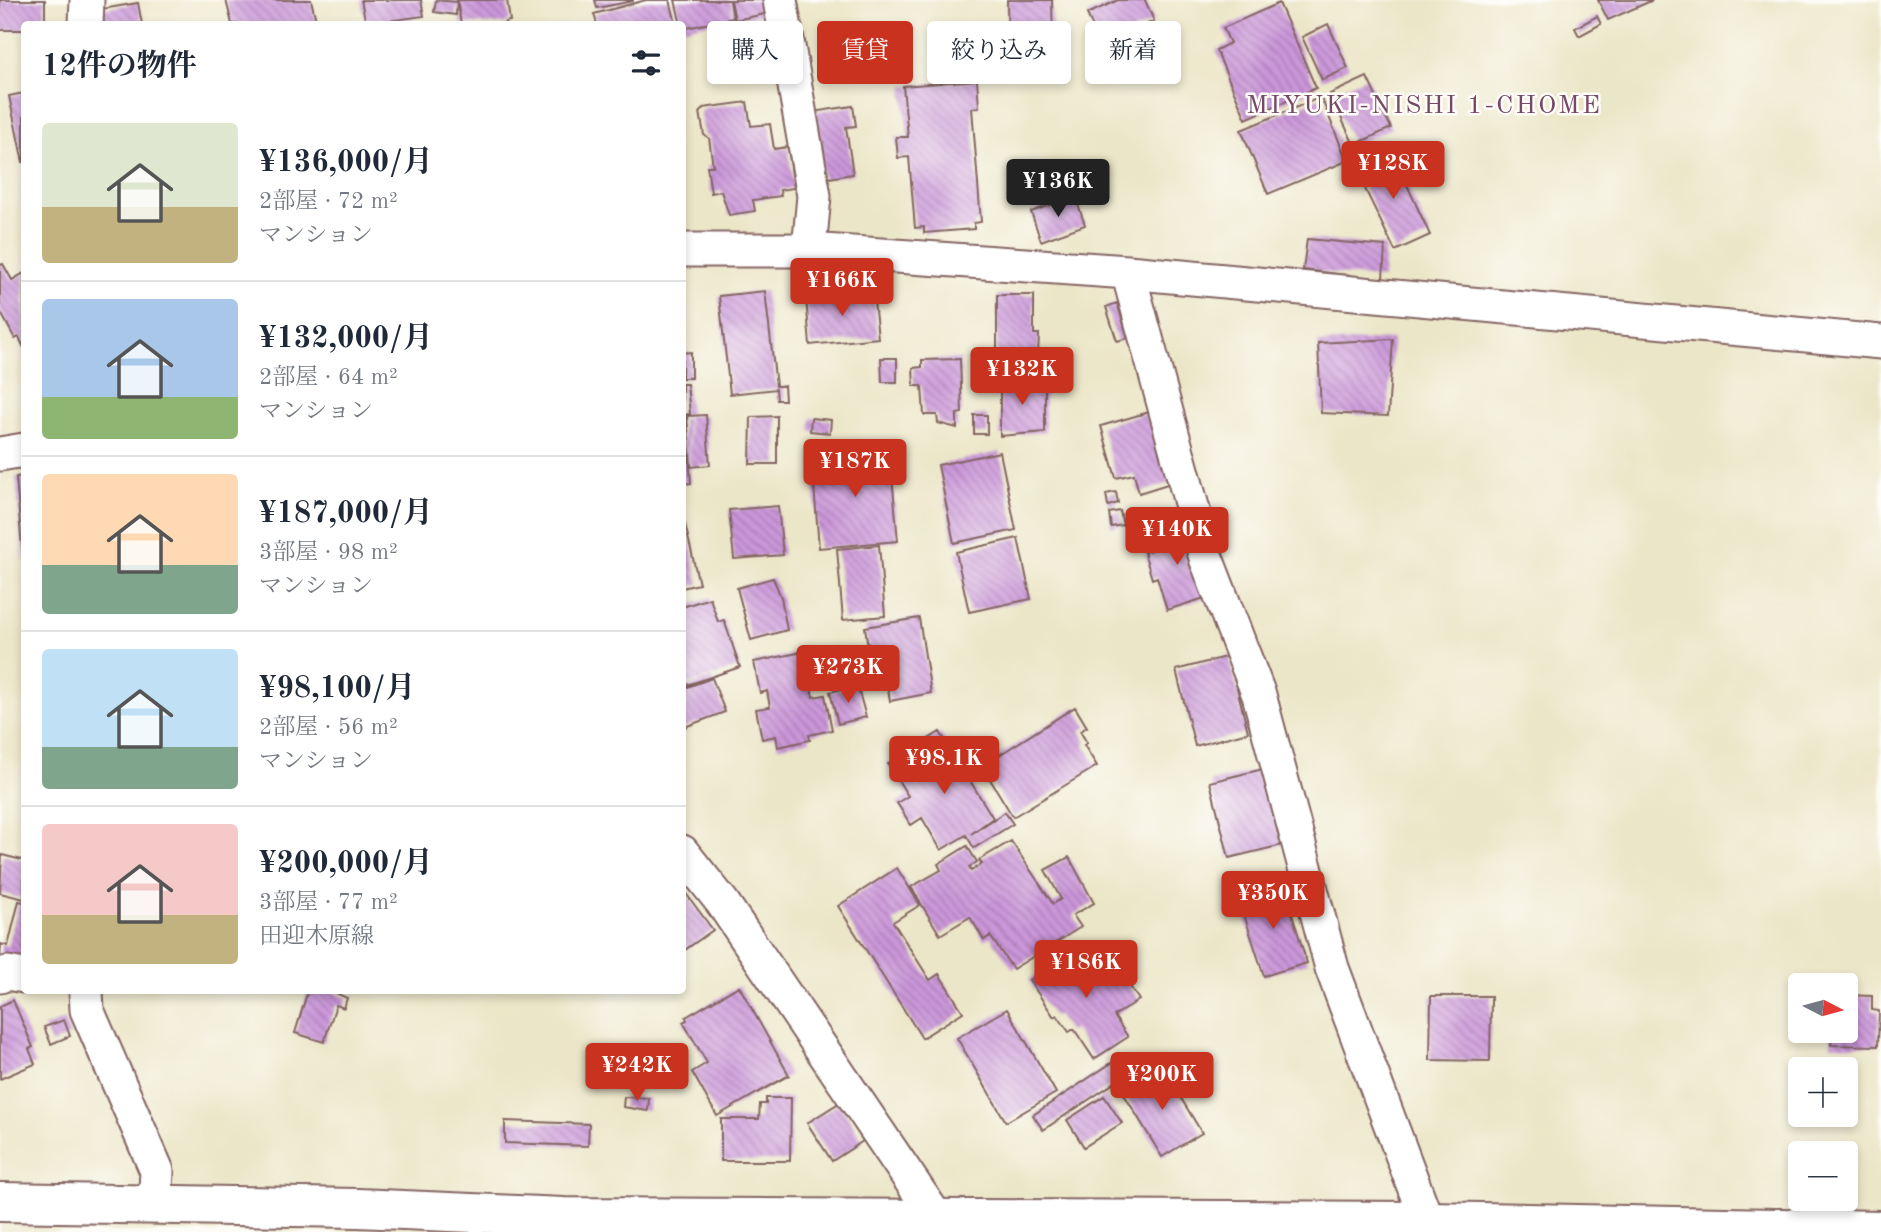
<!DOCTYPE html>
<html lang="ja">
<meta charset="utf-8">
<style>
:root{--surface:#fff;--page:#f6f6f7;--text:#1f2937;--muted:#747a83;--line:#e0e1e3;--accent:#c8321e}
body{margin:0;font-family:"Old Standard TT","Noto Serif JP",serif;background:var(--page);color:var(--text);height:100vh;display:flex;flex-direction:column;font-size:26px;white-space:nowrap}
*{box-sizing:border-box;margin:0}
p{font-size:23px;color:var(--muted)}
.icon{flex:none;width:38px;height:38px;fill:none;stroke:currentColor;stroke-width:2;stroke-linecap:round;stroke-linejoin:round}
.map{position:relative;flex:1;overflow:hidden}
.details{position:absolute;left:21px;top:21px;width:665px;height:973px;display:flex;flex-direction:column;background:var(--surface);border-radius:7px;box-shadow:0 4px 10px #0003}
.details>*{flex:none}
.hud{position:absolute;left:707px;top:21px;width:665px;height:63px;display:flex;gap:14px}
.needle{width:46px;rotate:96deg}
.buttons{position:absolute;left:1788px;top:973px;display:grid;gap:14px}
.buttons a{display:grid;place-items:center;width:70px;height:70px;border-radius:7px;background:var(--surface);box-shadow:0 4px 10px #0003;font-size:35px}
.price{position:absolute;translate:-50% -60px;padding:0 16px;border-radius:7px;background:var(--accent);color:#fff;font-size:23px;line-height:46px;filter:drop-shadow(0 2px 4px #0008)}
.price::after{content:'';position:absolute;left:50%;top:42px;width:21px;height:16px;margin-left:-10px;background:inherit;clip-path:polygon(0 0,100% 0,50% 100%)}
.price.on{background:#222;color:#fff}
ul{padding:0;list-style:none}
li{display:flex;align-items:center;gap:21px;height:175px;padding:0 21px}
li+li{border-top:2px solid var(--line)}
li span{display:grid;place-items:center;flex:none;width:196px;height:140px;border-radius:7px;color:#555}
li>.icon{margin-inline-start:auto}
span .icon{width:84px;height:84px;fill:#fffc;stroke-width:1}
li b{font-size:30px}
h2{display:flex;justify-content:space-between;align-items:center;height:84px;padding:0 21px;font-size:30px}
.tag{padding:0 24px;border-radius:7px;background:var(--surface);box-shadow:0 4px 10px #0003;font-size:24px;line-height:63px}
.tag.on{background:var(--accent);color:#fff}
.map>svg:first-child{display:block}
.building{fill:url(#building-back-hatch)}
.lines{fill:none;stroke-linecap:round;stroke-linejoin:round}
.minor-casing{stroke:#836562;stroke-width:37}
.secondary-casing{stroke:#836562;stroke-width:42}
.minor{stroke:#fff;stroke-width:33}
.secondary{stroke:#fff;stroke-width:38}
.labels{text-anchor:middle;dominant-baseline:central;stroke-width:5;stroke-linejoin:round;paint-order:stroke}
.neighbourhood-label{font-size:26px;letter-spacing:2px;fill:#774968;stroke:#fdfcf7}
</style>
<div class="map">
<svg width="1881" height="1232" viewBox="0 0 1881 1232">
<defs>
<pattern id="building-back-hatch" width="6" height="6" patternUnits="userSpaceOnUse" patternTransform="scale(1.75)"><rect width="6" height="6" fill="#cb97da"/><path d="M-1 5l2 2M0 0l6 6M5-1l2 2" fill="none" stroke="#a77bb1"/></pattern>
</defs>
<rect width="100%" height="100%" fill="#fdfcf7"/>
<filter id="ink" filterUnits="userSpaceOnUse"><feTurbulence type="fractalNoise" baseFrequency=".0143" numOctaves="2"/><feDisplacementMap in="SourceGraphic" scale="14" xChannelSelector="R" yChannelSelector="G"/><feConvolveMatrix kernelMatrix="1 2 1 2 8 2 1 2 1" color-interpolation-filters="sRGB"/></filter>
<filter id="wash" filterUnits="userSpaceOnUse"><feTurbulence type="fractalNoise" baseFrequency=".00686" numOctaves="4" result="noise"/><feDisplacementMap in="SourceGraphic" scale="28" xChannelSelector="R" yChannelSelector="G"/><feGaussianBlur stdDeviation="1.57" result="paint"/><feColorMatrix in="noise" values="0 0 0 0 0 0 0 0 0 0 0 0 0 0 0 0 0 1.4 0 .05"/><feComposite in="paint" operator="in"/></filter>
<g filter="url(#wash)">
<rect width="100%" height="100%" fill="#ece6c8"/>
<g id="blocks">
<path class="building" d="M0 0H45V24H24V30H0Z
M226 0H311L317 24H232Z
M361 0H421L424 16 366 24Z
M436 0 457 2 456 15 434 12Z
M457 0H507L510 21 505 22 506 24H461Z
M595 0H633V1L597 8Z
M646 0H670L676 24H597L594 14Z
M675 0H730L733 18 682 29Z
M731 0H771L774 12 735 20Z
M1007 0H1052L1053 44H1047L1048 61 1008 63Z
M1118 0H1145L1154 21 1101 46 1087 14Z
M1598 0H1653L1608 20Z
M138 3 142 24H104L102 9Z
M1279 3 1316 88 1246 119 1216 50 1230 43 1223 28Z
M1597 16 1601 24 1579 36 1575 28Z
M1328 24 1348 68 1322 80 1302 37Z
M770 49 772 69 716 75 714 55Z
M1367 77 1391 128 1354 145 1330 94Z
M977 80 979 107 972 108 981 222 974 223V229L924 233V227L915 228 909 157 898 158 896 137H908L903 86Z
M24 93V162H23L9 96Z
M1321 97 1347 161 1268 194 1241 130Z
M747 102 751 126 770 124 774 149 788 147 794 188 780 190 781 196 753 200 755 211 729 215 721 191 711 193 707 166H713L709 138 704 135 700 112 703 108Z
M853 106 856 126 846 127 853 174 823 179 812 112Z
M1391 150 1430 235 1395 251 1355 168Z
M1075 196 1085 225 1041 241 1031 212Z
M1307 239 1385 246 1383 279 1303 270Z
M3 264 12 280 24 273V348L19 337 15 339 0 311V265Z
M811 273H825V283H811Z
M765 291 776 386H784L785 400H777L776 389 730 394 719 296Z
M873 292 878 338 810 345 806 298Z
M997 295H1034V334H1039L1038 358H997Z
M1117 303 1128 338 1117 341 1106 307Z
M1393 339 1388 416 1321 413 1318 343Z
M691 352V378H682V353Z
M881 358H897V382H882Z
M960 359 962 413 957 414V428L938 423 937 415H924L922 386H914L913 368 922 367V360Z
M1006 362H1036V375H1006Z
M1000 380H1045V432L1000 436Z
M682 384H687L690 414 682 415Z
M1156 410 1177 481 1139 493 1134 474 1116 478 1101 426Z
M706 415 710 465 691 467 687 416Z
M974 415H987V434H974Z
M777 416V464H750L751 417Z
M686 418 691 483 682 484V419Z
M811 418 831 420 830 433 810 431Z
M883 446V454H890L898 541 819 548 812 460 852 453V449Z
M1000 452 1016 530 954 543 938 465Z
M24 476V560H23L16 477Z
M1116 492 1118 503 1108 506 1106 494Z
M778 506 783 555 734 559 729 510Z
M682 511 699 584 682 588Z
M1120 511 1123 525 1111 527 1109 513Z
M1170 522 1176 543 1195 536 1214 595 1167 610 1157 577 1152 579 1144 552 1151 550 1145 530Z
M1018 538 1031 599 969 612 956 552Z
M879 545 885 616 843 620 837 549Z
M773 578 781 597 787 630 751 640 737 588Z
M710 598 718 622 724 620 740 667 687 685 682 672V607Z
M919 618 931 693 890 701 882 652 869 654 865 627Z
M812 650 819 681 810 683 813 697 825 695 832 730 809 735 810 740 778 747 776 736 762 739 756 709 770 707 767 691 760 693 754 662Z
M1229 656 1248 732 1195 746 1176 670Z
M712 678 725 712 682 728V689Z
M857 685 866 717 838 724 830 692Z
M1075 707 1087 727 1080 731 1087 743 1084 745 1097 766 1013 817 982 766Z
M940 732 993 818 971 834 1005 812 1013 824 974 848 966 835 941 850 922 818 911 825 897 803 908 796 888 764Z
M1263 769 1282 845 1229 858 1210 782Z
M1011 841 1053 904 1061 899 1045 870 1069 857 1094 903 1073 915 1081 927 1013 969 990 936 984 940 970 917 940 935 911 887 941 870 938 864 967 846 977 862 969 867 971 871 982 864 979 860Z
M2 855 22 860 24 855V899L0 893Z
M897 868 920 905 893 922 930 980 939 974 963 1012 922 1038 838 906Z
M1283 885 1307 963 1264 976 1239 899Z
M682 888 713 930 682 952Z
M19 901 24 902V968L0 962 1 944 8 946Z
M1078 948 1096 975 1114 963 1139 1000 1114 1016 1128 1037 1094 1059 1074 1029 1069 1032 1057 1015 1054 1017 1029 980Z
M739 986 789 1075 717 1116 692 1072 707 1063 683 1022 687 1020 686 1017Z
M308 990H329L347 998 344 1008 336 1005 324 1042 295 1033Z
M1846 995 1872 996V1010L1879 1011 1878 1046 1831 1045V1031H1846Z
M1431 996H1491L1490 1061 1430 1060Z
M13 1000 33 1047 29 1049 35 1064 0 1079V1006Z
M1007 1009 1056 1093 1006 1122 957 1038Z
M64 1020 70 1036 51 1044 44 1027Z
M1116 1060 1126 1075 1043 1130 1033 1115Z
M1162 1067 1202 1133 1162 1157 1122 1091Z
M1104 1096 1122 1123 1084 1147 1067 1120Z
M624 1097 649 1098 648 1111 623 1107Z
M766 1098H791L790 1161H721V1119H759L760 1104H766Z
M839 1103 863 1141 832 1161 807 1123Z
M505 1121 589 1124 588 1146 505 1143Z"/>
</g>
</g>
<g filter="url(#ink)">
<use href="#blocks" fill-opacity="0" stroke="#836562" stroke-width="2"/>
<g class="lines">
<defs>
<path id="minor" d="M780 0 814 196 809 250
M86 24 87 0
M682 250H809L1128 272 1881 342
M1128 272 1206 558 1259 695 1332 968 1431 1232
M0 454 24 450
M682 852 722 902 946 1232
M0 976 7 973 24 976
M86 990 87 1010 157 1171 155 1205"/>
<path id="secondary" d="M0 1202 358 1208 564 1217 1428 1221 1881 1230"/>
</defs>
<use href="#minor" class="minor-casing"/>
<use href="#secondary" class="secondary-casing"/>
<use href="#minor" class="minor"/>
<use href="#secondary" class="secondary"/>
</g>
</g>
<g class="labels">
<g class="neighbourhood-label">
<text x="1424" y="106">MIYUKI-NISHI 1-CHOME</text>
</g>
</g>
</svg>
<div class="buttons">
<a><svg class="needle" viewBox="-14 -14 28 28"><path d="M0-13l5 13h-10z" fill="#e53935"/><path d="M0 13l5-13h-10z" fill="#747a83"/></svg></a>
<a>+</a>
<a>−</a>
</div>
<b class="price" style="left:1393px;top:201px">¥128K</b>
<b class="price on" style="left:1058px;top:219px">¥136K</b>
<b class="price" style="left:842px;top:318px">¥166K</b>
<b class="price" style="left:1022px;top:407px">¥132K</b>
<b class="price" style="left:855px;top:499px">¥187K</b>
<b class="price" style="left:1177px;top:567px">¥140K</b>
<b class="price" style="left:848px;top:705px">¥273K</b>
<b class="price" style="left:944px;top:796px">¥98.1K</b>
<b class="price" style="left:1273px;top:931px">¥350K</b>
<b class="price" style="left:1086px;top:1000px">¥186K</b>
<b class="price" style="left:637px;top:1103px">¥242K</b>
<b class="price" style="left:1162px;top:1112px">¥200K</b>
<div class="hud">
<a class="tag">購入</a>
<a class="tag on">賃貸</a>
<a class="tag">絞り込み</a>
<a class="tag">新着</a>
</div>
<section class="details">
<h2>12件の物件<svg class="icon" aria-label="filters" viewBox="0 0 24 24"><path d="M4 7h16M4 17h16"/><circle cx="9" cy="7" r="2"/><circle cx="15" cy="17" r="2"/></svg></h2>
<ul>
<li><span style="background:linear-gradient(#dfe7d0 60%,#c2b280 0)"><svg class="icon" aria-label="home" viewBox="0 0 24 24"><path d="M3 11l9-7 9 7M6 9v11h12V9"/></svg></span><div><b>¥136,000/月</b><p>2部屋 · 72 m²</p><p>マンション</p></div></li>
<li><span style="background:linear-gradient(#a9c7e8 70%,#8fb573 0)"><svg class="icon" aria-label="home" viewBox="0 0 24 24"><path d="M3 11l9-7 9 7M6 9v11h12V9"/></svg></span><div><b>¥132,000/月</b><p>2部屋 · 64 m²</p><p>マンション</p></div></li>
<li><span style="background:linear-gradient(#ffd9b3 65%,#7fa58c 0)"><svg class="icon" aria-label="home" viewBox="0 0 24 24"><path d="M3 11l9-7 9 7M6 9v11h12V9"/></svg></span><div><b>¥187,000/月</b><p>3部屋 · 98 m²</p><p>マンション</p></div></li>
<li><span style="background:linear-gradient(#bfe0f5 70%,#7fa58c 0)"><svg class="icon" aria-label="home" viewBox="0 0 24 24"><path d="M3 11l9-7 9 7M6 9v11h12V9"/></svg></span><div><b>¥98,100/月</b><p>2部屋 · 56 m²</p><p>マンション</p></div></li>
<li><span style="background:linear-gradient(#f6c9c9 65%,#c2b280 0)"><svg class="icon" aria-label="home" viewBox="0 0 24 24"><path d="M3 11l9-7 9 7M6 9v11h12V9"/></svg></span><div><b>¥200,000/月</b><p>3部屋 · 77 m²</p><p>田迎木原線</p></div></li>
</ul>
</section>
</div>
